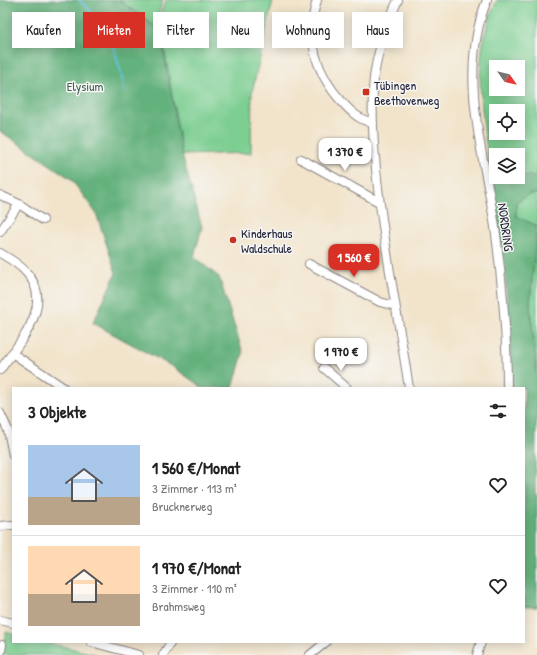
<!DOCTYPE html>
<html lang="de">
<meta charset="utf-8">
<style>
:root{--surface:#fff;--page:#f6f6f6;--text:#222;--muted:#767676;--line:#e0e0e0;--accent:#d93025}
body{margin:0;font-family:"Patrick Hand",sans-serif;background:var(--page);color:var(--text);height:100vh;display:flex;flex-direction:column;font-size:15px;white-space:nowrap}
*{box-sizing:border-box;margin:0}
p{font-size:13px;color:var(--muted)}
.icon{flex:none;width:22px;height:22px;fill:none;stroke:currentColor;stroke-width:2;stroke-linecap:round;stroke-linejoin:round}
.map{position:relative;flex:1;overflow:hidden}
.side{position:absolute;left:12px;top:387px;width:513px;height:256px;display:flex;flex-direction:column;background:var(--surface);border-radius:0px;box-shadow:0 2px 10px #0003}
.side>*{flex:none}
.banner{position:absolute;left:12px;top:12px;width:513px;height:36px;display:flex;gap:8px}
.needle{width:26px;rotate:124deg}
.buttons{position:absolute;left:489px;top:60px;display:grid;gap:8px}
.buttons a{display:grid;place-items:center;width:36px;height:36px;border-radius:0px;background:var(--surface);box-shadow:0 2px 10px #0003;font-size:20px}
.price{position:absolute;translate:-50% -34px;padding:0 9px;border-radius:8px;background:#fff;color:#222;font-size:13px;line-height:26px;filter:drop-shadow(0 1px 2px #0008)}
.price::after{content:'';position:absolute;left:50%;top:24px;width:12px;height:9px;margin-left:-6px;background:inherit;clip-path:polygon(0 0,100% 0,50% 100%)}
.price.current{background:var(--accent);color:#fff}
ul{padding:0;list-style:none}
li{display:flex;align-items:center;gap:12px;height:100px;padding:0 16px}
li+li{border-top:1px solid var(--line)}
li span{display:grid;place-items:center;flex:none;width:112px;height:80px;border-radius:0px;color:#555}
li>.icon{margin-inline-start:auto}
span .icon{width:48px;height:48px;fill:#fffc;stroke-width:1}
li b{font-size:17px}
h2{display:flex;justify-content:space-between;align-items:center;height:48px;padding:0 16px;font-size:17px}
.tag{padding:0 14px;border-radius:0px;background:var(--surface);box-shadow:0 2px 10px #0003;font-size:14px;line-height:36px}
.tag.current{background:var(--accent);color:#fff}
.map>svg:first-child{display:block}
.green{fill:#7bce91;stroke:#4e7866;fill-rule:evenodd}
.forest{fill:#64b17b;stroke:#436a5b}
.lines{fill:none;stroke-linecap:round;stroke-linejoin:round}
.stream{stroke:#62c3e0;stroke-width:2}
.minor-casing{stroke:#8a8383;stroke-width:10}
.minor{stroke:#fff;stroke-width:8}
.poi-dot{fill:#c8321e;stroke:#f6f6f2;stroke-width:1.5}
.labels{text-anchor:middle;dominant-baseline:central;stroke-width:3;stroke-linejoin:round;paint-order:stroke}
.poi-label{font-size:13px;fill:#22223b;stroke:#f6f6f2;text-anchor:start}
.park-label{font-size:13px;fill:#415e59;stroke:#f6f6f2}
.street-label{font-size:13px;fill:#22223b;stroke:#f6f6f2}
</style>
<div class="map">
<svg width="537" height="655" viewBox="0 0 537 655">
<rect width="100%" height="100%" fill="#f6f6f2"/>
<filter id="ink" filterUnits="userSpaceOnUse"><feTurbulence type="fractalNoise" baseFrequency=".025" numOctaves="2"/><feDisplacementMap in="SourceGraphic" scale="8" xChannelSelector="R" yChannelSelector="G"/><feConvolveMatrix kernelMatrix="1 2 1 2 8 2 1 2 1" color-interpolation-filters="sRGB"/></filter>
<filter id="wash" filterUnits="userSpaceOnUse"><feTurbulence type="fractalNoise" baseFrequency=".012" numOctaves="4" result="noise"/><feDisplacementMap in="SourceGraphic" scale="16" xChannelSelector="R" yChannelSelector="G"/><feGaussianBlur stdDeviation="0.9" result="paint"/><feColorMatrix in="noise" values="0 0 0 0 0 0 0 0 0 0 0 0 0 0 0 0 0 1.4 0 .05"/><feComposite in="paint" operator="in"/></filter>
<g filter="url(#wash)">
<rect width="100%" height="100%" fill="#f2e4cb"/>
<path class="green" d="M119 0H163L154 26Z
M166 0H273L252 92 251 153 182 155 164 47 160 30 155 27Z
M497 0H537V177L518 175V155H496V173H490C483 113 469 57 497 0ZM496 67H518V89H496ZM496 111H518V133H496Z
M530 194H537V379L530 304 537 226 516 217V202Z
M6 632 13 634V642H45L98 655H2Z"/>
<path class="forest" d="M0 0H119L160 30 182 155 202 227 194 257 219 277 243 353 233 388H203L173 367 93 323 116 273 96 213 71 179 0 131Z
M490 173H496V177H518V175L537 177V194H530L516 202V216L537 226 530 304 537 379 535 493 537 494V607H524V388H512L505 270Z"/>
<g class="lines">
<path class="stream" d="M79 0C109 25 118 55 125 92"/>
</g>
</g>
<g filter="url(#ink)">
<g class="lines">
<defs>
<path id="minor" d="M317 0C305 38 316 74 343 103 352 113 360 120 373 123
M398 0C387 24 377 52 374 78 371 108 373 139 376 169 383 243 398 315 409 388
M487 0C457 74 484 152 495 227 502 280 507 335 507 388
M301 159 379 202
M0 195 19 204 43 220
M0 232 19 204
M0 253C8 258 18 263 25 271 57 303 19 343 0 370
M309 264 380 302 395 306
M12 353 64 388
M324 368 347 388
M0 413 8 430 13 455
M0 526 13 525
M0 620 13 623
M91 642 139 655
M0 655 2 645
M163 655 171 642
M310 655 326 642
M477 655 481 642"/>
</defs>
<use href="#minor" class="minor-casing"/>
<use href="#minor" class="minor"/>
</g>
</g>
<g class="poi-dot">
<rect x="362" y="88" width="8" height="8" rx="2"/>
<circle cx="233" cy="240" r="4"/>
</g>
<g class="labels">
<g class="poi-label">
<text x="374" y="85">Tübingen<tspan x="374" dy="15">Beethovenweg</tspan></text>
<text x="241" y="233">Kinderhaus<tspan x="241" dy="15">Waldschule</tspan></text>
</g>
<g class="park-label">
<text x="85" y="86">Elysium</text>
</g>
<g class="street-label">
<text transform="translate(506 227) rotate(82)">NORDRING</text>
</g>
</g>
</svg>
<div class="buttons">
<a><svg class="needle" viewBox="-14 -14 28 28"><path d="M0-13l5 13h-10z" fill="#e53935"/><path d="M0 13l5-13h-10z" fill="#767676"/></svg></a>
<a><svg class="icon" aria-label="locate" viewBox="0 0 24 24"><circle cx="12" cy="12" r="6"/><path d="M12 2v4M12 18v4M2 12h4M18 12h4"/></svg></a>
<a><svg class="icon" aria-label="layers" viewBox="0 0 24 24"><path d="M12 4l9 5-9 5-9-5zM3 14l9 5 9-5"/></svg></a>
</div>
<b class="price" style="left:345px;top:172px">1 370 €</b>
<b class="price current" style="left:354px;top:278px">1 560 €</b>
<b class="price" style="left:341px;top:372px">1 970 €</b>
<div class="banner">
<a class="tag">Kaufen</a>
<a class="tag current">Mieten</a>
<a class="tag">Filter</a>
<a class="tag">Neu</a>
<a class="tag">Wohnung</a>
<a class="tag">Haus</a>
</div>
<section class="side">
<h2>3 Objekte<svg class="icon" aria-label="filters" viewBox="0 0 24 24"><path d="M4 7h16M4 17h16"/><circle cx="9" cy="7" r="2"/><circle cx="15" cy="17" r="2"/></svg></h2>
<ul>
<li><span style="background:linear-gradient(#a9c7e8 65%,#b9a48a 0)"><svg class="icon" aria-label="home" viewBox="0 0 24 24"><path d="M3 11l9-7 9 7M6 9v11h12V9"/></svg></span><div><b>1 560 €/Monat</b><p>3 Zimmer · 113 m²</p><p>Brucknerweg</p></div><svg class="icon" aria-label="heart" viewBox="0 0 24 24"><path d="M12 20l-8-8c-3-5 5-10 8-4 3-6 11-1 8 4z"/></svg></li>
<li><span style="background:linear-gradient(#ffd9b3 60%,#b9a48a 0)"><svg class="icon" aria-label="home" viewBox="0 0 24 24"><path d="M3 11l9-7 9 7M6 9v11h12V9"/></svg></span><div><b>1 970 €/Monat</b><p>3 Zimmer · 110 m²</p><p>Brahmsweg</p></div><svg class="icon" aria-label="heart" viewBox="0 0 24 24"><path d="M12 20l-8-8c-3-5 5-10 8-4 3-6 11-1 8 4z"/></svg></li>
</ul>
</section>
</div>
